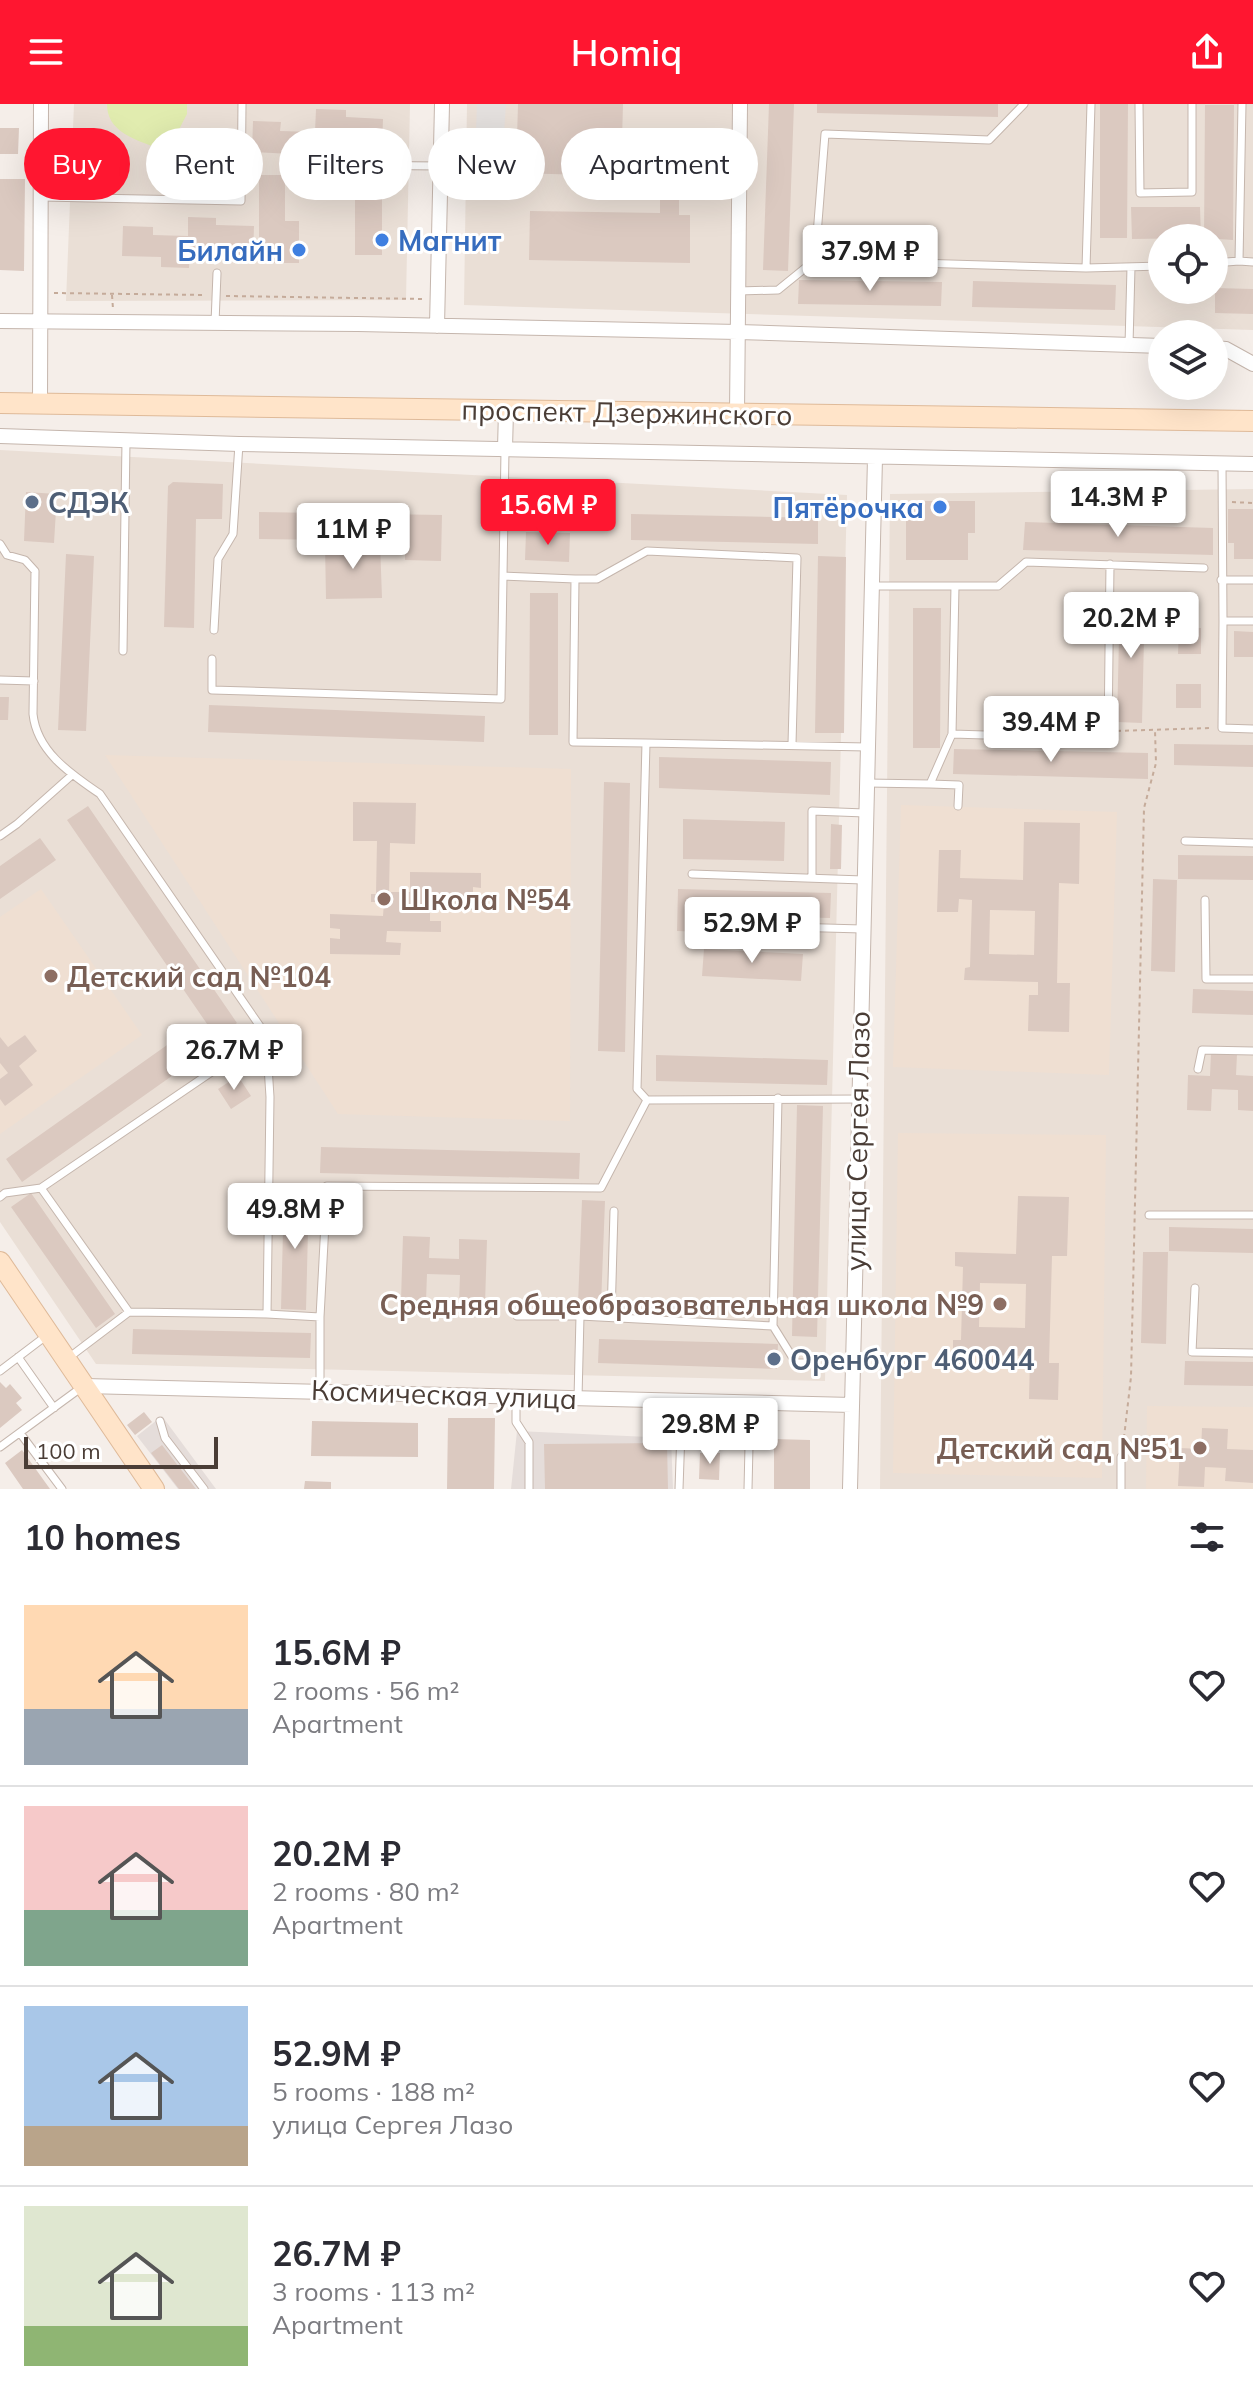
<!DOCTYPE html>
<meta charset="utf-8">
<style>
:root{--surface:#fff;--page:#f2f2f3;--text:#2b2b33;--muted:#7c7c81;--line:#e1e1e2;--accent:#ff1630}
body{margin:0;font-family:Mulish,sans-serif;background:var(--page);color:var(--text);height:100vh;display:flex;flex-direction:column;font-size:30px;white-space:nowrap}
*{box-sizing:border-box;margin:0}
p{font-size:26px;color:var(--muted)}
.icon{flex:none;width:44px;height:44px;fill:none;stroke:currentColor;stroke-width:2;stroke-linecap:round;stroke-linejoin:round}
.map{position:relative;height:1385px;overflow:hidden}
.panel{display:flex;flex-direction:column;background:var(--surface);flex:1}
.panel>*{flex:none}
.banner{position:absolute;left:24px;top:24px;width:800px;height:72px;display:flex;gap:16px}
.fabs{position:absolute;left:1148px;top:120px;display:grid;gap:16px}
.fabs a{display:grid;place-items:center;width:80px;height:80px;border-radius:50%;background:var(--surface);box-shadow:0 8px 32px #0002;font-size:40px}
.scale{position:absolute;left:24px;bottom:20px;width:194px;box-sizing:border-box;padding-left:8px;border:4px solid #4a3d36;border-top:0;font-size:22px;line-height:28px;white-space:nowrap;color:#4a3d36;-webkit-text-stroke:6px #fff;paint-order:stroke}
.price{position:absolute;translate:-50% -68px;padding:0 18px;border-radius:8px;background:#fff;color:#222;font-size:26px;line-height:52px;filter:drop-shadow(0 2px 4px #0008)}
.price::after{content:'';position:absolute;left:50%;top:48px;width:24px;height:18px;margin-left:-12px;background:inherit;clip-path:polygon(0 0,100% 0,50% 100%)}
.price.current{background:var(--accent);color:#fff}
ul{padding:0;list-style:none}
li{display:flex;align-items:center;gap:24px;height:200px;padding:0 24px}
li+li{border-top:2px solid var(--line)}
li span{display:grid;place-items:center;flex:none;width:224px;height:160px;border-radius:0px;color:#555}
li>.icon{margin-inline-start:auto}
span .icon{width:96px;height:96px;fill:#fffc;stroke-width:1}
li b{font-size:34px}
h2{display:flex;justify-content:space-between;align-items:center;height:96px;padding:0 24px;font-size:34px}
.tag{padding:0 28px;border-radius:36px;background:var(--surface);box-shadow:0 8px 32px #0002;font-size:28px;line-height:72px}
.tag.current{background:var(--accent);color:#fff}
header{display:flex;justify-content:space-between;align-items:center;height:104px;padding:0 24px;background:var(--accent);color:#fff;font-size:36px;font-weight:600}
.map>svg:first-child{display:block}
.residential{fill:#eadfd6;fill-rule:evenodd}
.industrial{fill:#e5ddda}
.education{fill:#efdfd2}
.pitch{fill:#e1ecaf}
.parking{fill:#e4e0de}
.building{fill:#dbc9c0;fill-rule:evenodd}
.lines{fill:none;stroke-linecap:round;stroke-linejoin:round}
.service-casing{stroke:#c5b6ad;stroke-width:9}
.minor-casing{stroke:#c5b6ad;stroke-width:16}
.secondary-casing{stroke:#dfba99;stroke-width:22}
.path{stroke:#c5ab9a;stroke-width:2;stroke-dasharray:4 4;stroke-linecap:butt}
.service{stroke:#fff;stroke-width:7}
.minor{stroke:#fff;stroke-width:14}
.secondary{stroke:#ffe4c9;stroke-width:20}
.shop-dot{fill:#3f7fe0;stroke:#fff;stroke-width:3}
.service-dot{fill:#5c6f8a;stroke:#fff;stroke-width:3}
.education-dot{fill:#8d6e63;stroke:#fff;stroke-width:3}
.labels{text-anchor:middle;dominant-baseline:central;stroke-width:6;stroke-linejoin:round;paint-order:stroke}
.shop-label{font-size:28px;font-weight:bold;fill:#366cbe;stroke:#fff;text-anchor:end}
.street-label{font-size:28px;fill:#4a3d36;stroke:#fff}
.service-label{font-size:28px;font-weight:bold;fill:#4e5e75;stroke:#fff;text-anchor:start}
.education-label{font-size:28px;font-weight:bold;fill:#785e54;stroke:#fff;text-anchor:start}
</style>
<header><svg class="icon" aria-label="menu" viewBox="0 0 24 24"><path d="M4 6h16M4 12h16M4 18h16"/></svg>Homiq<svg class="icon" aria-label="share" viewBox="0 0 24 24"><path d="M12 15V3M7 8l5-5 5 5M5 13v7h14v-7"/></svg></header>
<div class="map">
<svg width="1253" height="1385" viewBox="0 0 1253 1385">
<rect width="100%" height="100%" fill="#f5eee9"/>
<path class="residential" d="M74 0H410L406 196 66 197Z
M467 0H1253V226L464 201ZM1162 134H1214V186H1162Z
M0 346 847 391 825 1277 96 1260 0 1118Z
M1253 385V1385H880L890 390Z"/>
<path class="industrial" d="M162 1312 216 1385H178L137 1332Z
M517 1327 671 1334 673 1385H511Z"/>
<path class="education" d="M105 651 571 665 570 1017 338 1010Z
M901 701 1117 708 1109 971 893 963Z
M41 785 142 931 0 1030V813Z
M898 1029 1106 1031 1102 1374 893 1369Z
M1147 1302 1253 1303V1385H1146Z"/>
<path class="pitch" d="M107 0H187V10L175 33 152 42C131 34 107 26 107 0Z"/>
<path class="parking" d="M477 0H506L504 29 476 27Z"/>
<path class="building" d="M518 0H623L621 72 516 69Z
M769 0H794L788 167 763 166Z
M817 0H998V13L817 9Z
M1100 0H1128L1127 134H1100Z
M1205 1H1234L1233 136 1204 134Z
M316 5 346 6V13L383 15 382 46 354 45V39L318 38 317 57H291V50L252 48 253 17 281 18 280 27 315 28Z
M0 24H19L18 50H0Z
M660 62 719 63V89L679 88V111H690V159L529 156 530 107 660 109Z
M259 71H285V117H299V159H259Z
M0 75H25L24 167 0 166Z
M382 81V151H355V82Z
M1131 103H1200L1201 134 1132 135Z
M188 113 216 114V121L254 122 253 152H225V147L190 145 189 164 161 163V153L122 152 123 122 153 123V131L188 132Z
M799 176 942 178 941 202 798 200Z
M973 177 1116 181 1115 206 972 203Z
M1215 184 1253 185V210L1215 209Z
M173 378 223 380 222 415H196L194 524 164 523 168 382Z
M26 388 57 390 54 439 24 437Z
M906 397H975V429H968V456H906Z
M527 398 588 400 587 427 526 425Z
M1228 405H1253V455H1234V439H1228Z
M259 408 442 411 441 457 405 456V437L259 435Z
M631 410 818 414V440L631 436Z
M1025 418 1213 424V451L1023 446Z
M526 428 570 429 569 458 525 456Z
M380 439 382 494 326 495 325 440Z
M66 450 94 452 86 627 58 626Z
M818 452 846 453 844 629H815Z
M530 489H558V631H529Z
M1120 492 1145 493 1142 619 1117 618Z
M913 504H941L940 644H913Z
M1179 523 1201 524V550H1178Z
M1234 527 1253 528V553H1234Z
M1176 580H1201V604H1176Z
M0 593H9L8 616H0Z
M209 601 485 612 484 638 208 628Z
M1174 640 1253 641V663L1174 661Z
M954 645 1148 649V675L953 670Z
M659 653 831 658 830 691 659 684Z
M604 678 630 679 625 948 598 947Z
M353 698 416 699 415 740 390 739 389 788H410V768L481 769V784L473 783V794L481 795V806L430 805V817H441V828L387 827 386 838 401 839 400 851 330 850V834L340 835V825L330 824V810L383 812 384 798H371V790H376L377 737H353Z
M88 702 237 919 216 933 67 716Z
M683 715 785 718 784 757 683 755Z
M1024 718 1080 719 1079 780 1059 779 1057 879H1070L1069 928 1028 927 1029 891H1038V878L964 876 965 864 970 863 972 796 959 795 958 808H937L939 746H961L960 774 1023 776ZM990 806 1035 807 1034 851 989 850Z
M831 720 842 721 841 765H830Z
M40 734 56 756 0 795V762Z
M1178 751 1253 752V776L1178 775Z
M1153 775 1177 776 1175 868 1151 867Z
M678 785 831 789 830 814 701 811V828L677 827Z
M704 845 803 850 801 877 702 872Z
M1193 885 1253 887V911L1192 909Z
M25 931 37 947 19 962 33 981 5 1002 0 995V975L8 969 0 959V933L8 943Z
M177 934 193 957 22 1078 6 1055Z
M1211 949 1237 950 1236 971 1253 972V1007L1238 1006V986L1212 985 1211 1007 1187 1006 1188 971 1210 972Z
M656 951 828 956 827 981 656 977Z
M238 972 251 992 231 1005 218 985Z
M797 1001 823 1002 817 1233 792 1232Z
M321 1043 580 1049 579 1075 320 1069Z
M284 1088H309L306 1206 281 1205Z
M31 1089 115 1210 96 1224 11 1103Z
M1018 1092 1069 1093 1067 1152H1052L1049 1259H1059L1058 1296 1029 1295 1030 1252 953 1250V1236H961L963 1163 955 1162V1148L1016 1150ZM980 1179 1026 1180 1025 1224 979 1223Z
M582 1096 605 1097 601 1201 578 1200Z
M1169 1123 1253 1125V1149L1169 1147Z
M403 1132 430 1133 429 1154 459 1155V1135L487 1136 485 1200 459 1199 460 1171 427 1170 426 1197 401 1196Z
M1143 1148H1168L1166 1240 1141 1239Z
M133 1225 311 1229 310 1254 132 1250Z
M599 1235 778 1240 777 1265 598 1259Z
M1185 1257 1253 1258V1282L1184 1281Z
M0 1278 6 1284 10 1280 22 1294 16 1299 22 1306 0 1324Z
M144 1308 152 1318 135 1331 127 1321Z
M448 1314H495L494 1385H447Z
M312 1317 418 1319V1353L311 1352Z
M1202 1324 1228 1325 1227 1345 1253 1346V1379L1225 1377 1226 1364 1205 1363 1204 1383 1178 1382 1180 1344 1201 1345Z
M774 1335 810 1336V1385H774Z
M667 1339 668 1385H545L544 1340Z
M162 1341 196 1385H179L151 1349Z
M22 1346 50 1385H23L5 1359Z
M700 1349H720L719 1376 699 1375Z
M305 1377 331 1378V1385H304Z"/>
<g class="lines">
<defs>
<path id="service" d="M1139 0 1140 89 1192 88V0
M1242 0 1239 157 1253 158
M331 61 440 62
M42 93 241 97 242 0
M815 156 1086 164 1091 0
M1214 159 1239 157
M1086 164 1162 162
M738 187 778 186 815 156 825 30 989 36 1024 0
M215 219 217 169
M1129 241 1131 163
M505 346 503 472 575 475 573 638 646 639
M1222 360 1223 517
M0 440 7 451 25 456 35 467 33 610C37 648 71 670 100 690L266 931 270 993 267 1210 129 1208
M575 475H597L647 447 797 454 792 640
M1221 476H1253
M871 482H998L1026 458 1204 464
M955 482 952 630 1108 635 1110 460
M1253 517H1223L1222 624 1253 625
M214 526 218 455 233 430 239 340
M123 547 126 337
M212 555V586L501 595 503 472
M0 576 34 577
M867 679 930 680 952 630
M930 680 959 681 958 702
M0 732 17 720 72 671
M1185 737 1253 739
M692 770 863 776
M812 773V707L865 709
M1205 796 1206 875H1253
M711 821 862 825
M1198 965 1202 946 1253 947
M859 995 647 996 637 985 646 639 867 643
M0 1093 5 1089 41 1084
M1149 1111H1253
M1195 1184 1192 1248 1253 1249
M267 1210 320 1213
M517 1212H580
M611 1213 614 1107
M773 1222 796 1259H813
M18 1253 54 1304
M67 1255 129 1208 41 1084 266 931
M0 1267 46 1232
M320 1287V1213L327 1082 601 1084 647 996
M516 1292V1318L529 1338V1385
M578 1294 580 1212 773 1222 778 994
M160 1317 165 1334 204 1385
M20 1329 62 1385
M0 1343 82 1283
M679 1385 682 1297
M748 1385 750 1299
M1121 1385V1353"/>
<path id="minor" d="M0 217 358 220 738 228 1162 242
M437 222 442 0
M1214 244 1226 245 1253 260
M40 300 41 0
M737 309 740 0
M0 332 239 340 1253 360
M505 344 506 307
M85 1282 852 1301
M850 1385 875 354"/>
<path id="secondary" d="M0 299 1253 317
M0 1158 154 1385"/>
</defs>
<use href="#service" class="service-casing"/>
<use href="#minor" class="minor-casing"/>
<use href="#secondary" class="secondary-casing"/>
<path class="path" d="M54 189 204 191
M112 191 113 205
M226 192 424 195
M1232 398 1253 399
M1117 627 1211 624
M1123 1342 1131 1273 1144 704 1156 659 1155 626"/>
<use href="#service" class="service"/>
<use href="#minor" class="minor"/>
<use href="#secondary" class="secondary"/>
</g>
<g class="shop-dot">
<circle cx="382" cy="136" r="8"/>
<circle cx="299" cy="146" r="8"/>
<circle cx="940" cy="403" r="8"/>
</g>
<g class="service-dot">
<circle cx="32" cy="398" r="8"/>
<circle cx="774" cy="1255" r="8"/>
</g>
<g class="education-dot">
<circle cx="384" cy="795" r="8"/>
<circle cx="51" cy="872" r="8"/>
<circle cx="1000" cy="1200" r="8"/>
<circle cx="1200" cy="1344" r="8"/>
</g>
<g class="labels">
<g class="shop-label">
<text x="398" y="136" text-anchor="start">Магнит</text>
<text x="283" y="146">Билайн</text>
<text x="924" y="403">Пятёрочка</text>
</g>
<g class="street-label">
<text transform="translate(627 308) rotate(1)">проспект Дзержинского</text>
<text transform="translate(857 1037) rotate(-89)">улица Сергея Лазо</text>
<text transform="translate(444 1290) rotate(2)">Космическая улица</text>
</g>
<g class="service-label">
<text x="48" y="398">СДЭК</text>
<text x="790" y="1255">Оренбург 460044</text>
</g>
<g class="education-label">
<text x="400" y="795">Школа №54</text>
<text x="67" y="872">Детский сад №104</text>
<text x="984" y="1200" text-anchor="end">Средняя общеобразовательная школа №9</text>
<text x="1184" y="1344" text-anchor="end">Детский сад №51</text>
</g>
</g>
</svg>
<div class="fabs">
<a><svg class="icon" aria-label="locate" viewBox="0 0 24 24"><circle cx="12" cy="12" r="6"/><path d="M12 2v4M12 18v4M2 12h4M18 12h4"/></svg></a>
<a><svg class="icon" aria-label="layers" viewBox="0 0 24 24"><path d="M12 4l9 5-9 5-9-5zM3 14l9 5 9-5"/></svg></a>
</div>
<div class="scale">100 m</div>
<b class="price" style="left:870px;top:189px">37.9M ₽</b>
<b class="price" style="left:1118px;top:435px">14.3M ₽</b>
<b class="price current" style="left:548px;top:443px">15.6M ₽</b>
<b class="price" style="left:353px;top:467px">11M ₽</b>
<b class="price" style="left:1131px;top:556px">20.2M ₽</b>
<b class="price" style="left:1051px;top:660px">39.4M ₽</b>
<b class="price" style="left:752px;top:861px">52.9M ₽</b>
<b class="price" style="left:234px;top:988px">26.7M ₽</b>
<b class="price" style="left:295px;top:1147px">49.8M ₽</b>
<b class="price" style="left:710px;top:1362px">29.8M ₽</b>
<div class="banner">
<a class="tag current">Buy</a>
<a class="tag">Rent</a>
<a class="tag">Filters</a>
<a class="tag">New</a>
<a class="tag">Apartment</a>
</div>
</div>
<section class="panel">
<h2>10 homes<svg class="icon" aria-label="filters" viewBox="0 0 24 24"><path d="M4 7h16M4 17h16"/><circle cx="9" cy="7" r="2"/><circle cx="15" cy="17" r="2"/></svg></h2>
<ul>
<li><span style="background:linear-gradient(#ffd9b3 65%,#9aa5b1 0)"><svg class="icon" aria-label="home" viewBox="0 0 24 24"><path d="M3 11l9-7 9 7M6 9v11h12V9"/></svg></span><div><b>15.6M ₽</b><p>2 rooms · 56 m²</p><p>Apartment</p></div><svg class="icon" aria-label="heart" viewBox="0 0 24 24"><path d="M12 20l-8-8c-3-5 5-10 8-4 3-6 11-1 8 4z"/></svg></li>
<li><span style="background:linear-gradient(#f6c9c9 65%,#7fa58c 0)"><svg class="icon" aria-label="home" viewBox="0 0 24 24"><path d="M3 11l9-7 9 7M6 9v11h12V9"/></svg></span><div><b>20.2M ₽</b><p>2 rooms · 80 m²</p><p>Apartment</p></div><svg class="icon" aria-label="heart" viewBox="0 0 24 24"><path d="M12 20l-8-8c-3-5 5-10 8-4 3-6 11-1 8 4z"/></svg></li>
<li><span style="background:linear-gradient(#a9c7e8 75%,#b9a48a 0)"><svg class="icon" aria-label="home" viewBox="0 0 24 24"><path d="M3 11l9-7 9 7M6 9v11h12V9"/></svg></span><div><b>52.9M ₽</b><p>5 rooms · 188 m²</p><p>улица Сергея Лазо</p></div><svg class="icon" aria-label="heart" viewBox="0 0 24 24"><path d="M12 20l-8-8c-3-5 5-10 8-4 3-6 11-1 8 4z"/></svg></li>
<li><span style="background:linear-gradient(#dfe7d0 75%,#8fb573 0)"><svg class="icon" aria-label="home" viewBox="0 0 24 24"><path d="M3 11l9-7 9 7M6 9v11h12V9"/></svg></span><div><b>26.7M ₽</b><p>3 rooms · 113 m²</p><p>Apartment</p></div><svg class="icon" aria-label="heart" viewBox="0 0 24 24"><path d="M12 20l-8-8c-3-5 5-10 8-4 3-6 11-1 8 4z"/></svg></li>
</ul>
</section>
